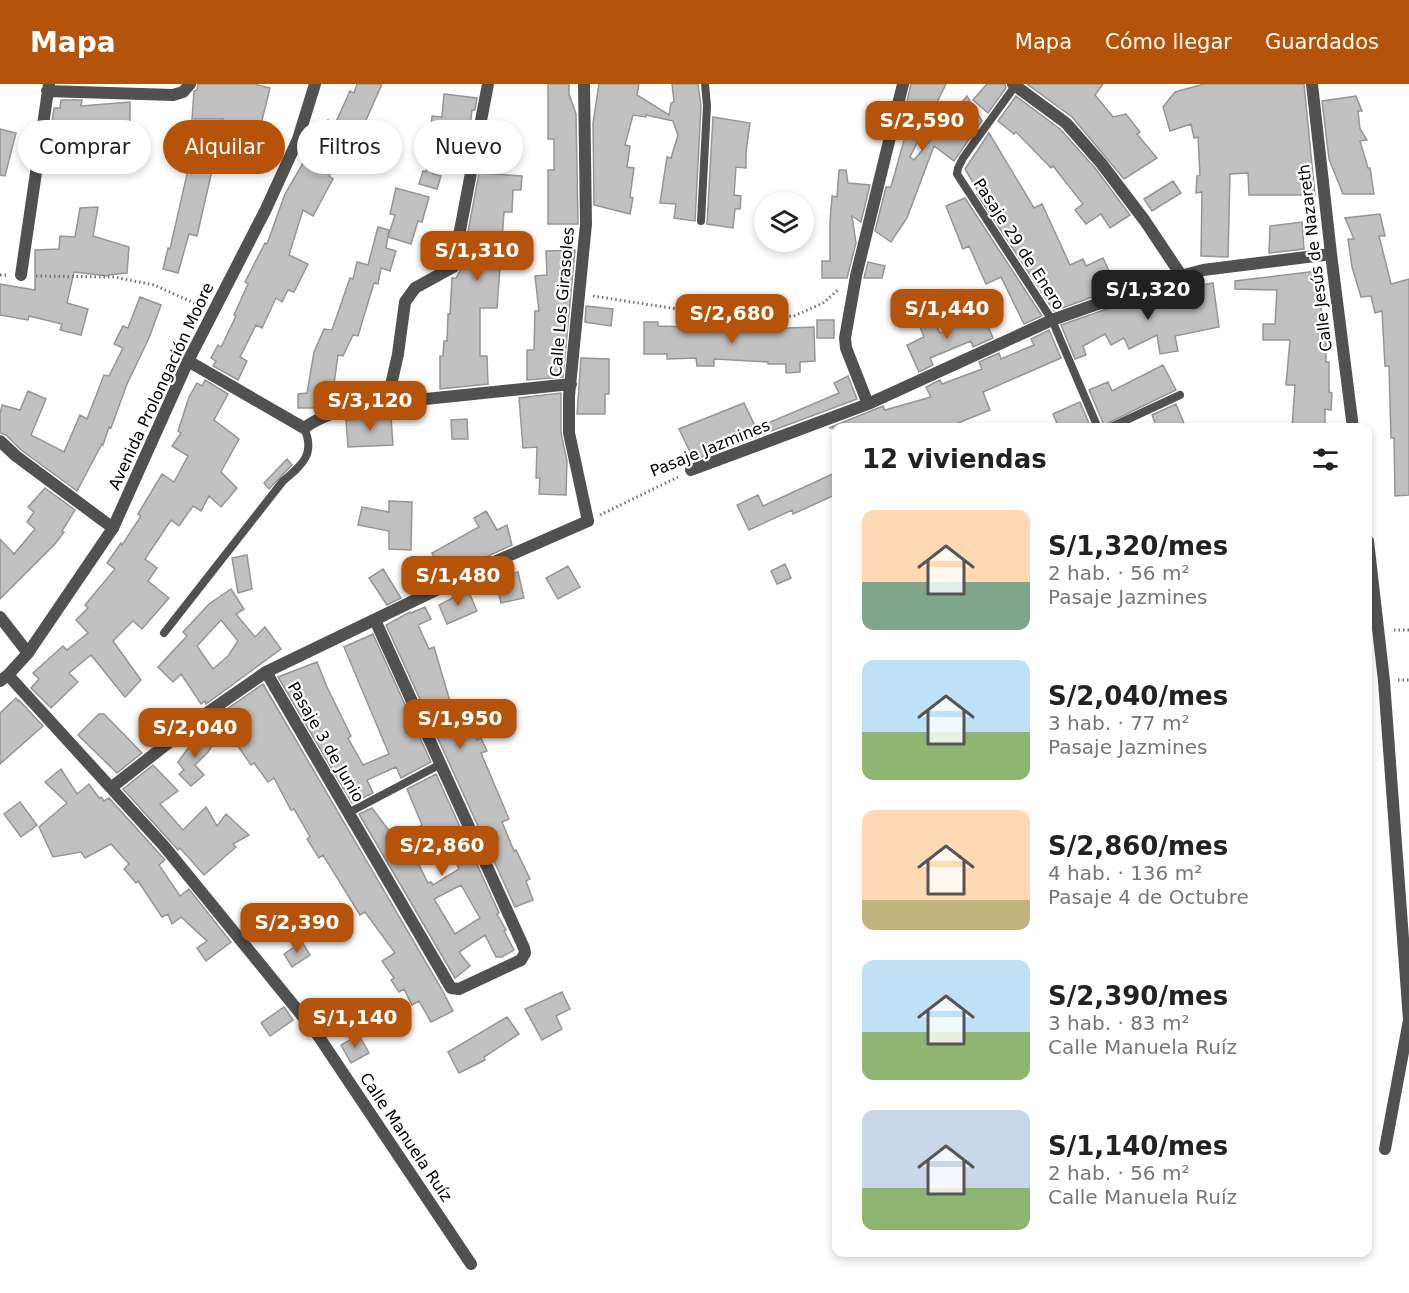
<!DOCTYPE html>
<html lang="es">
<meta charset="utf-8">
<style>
:root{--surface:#fff;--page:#f2f2f2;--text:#222;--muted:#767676;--accent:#b45309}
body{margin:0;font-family:"DejaVu Sans",sans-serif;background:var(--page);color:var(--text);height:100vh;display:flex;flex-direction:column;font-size:22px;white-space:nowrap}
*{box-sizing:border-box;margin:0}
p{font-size:20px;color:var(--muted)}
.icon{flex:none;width:33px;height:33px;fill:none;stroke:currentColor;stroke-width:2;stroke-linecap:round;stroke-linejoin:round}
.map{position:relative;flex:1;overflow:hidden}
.drawer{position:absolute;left:832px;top:339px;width:540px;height:834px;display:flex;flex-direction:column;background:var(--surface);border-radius:12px;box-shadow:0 3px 9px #0003}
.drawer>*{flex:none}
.banner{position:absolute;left:18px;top:36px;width:570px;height:54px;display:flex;gap:12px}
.fabs{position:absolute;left:754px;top:108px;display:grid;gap:12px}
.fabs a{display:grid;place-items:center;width:60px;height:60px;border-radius:50%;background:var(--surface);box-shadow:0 3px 9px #0003;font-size:30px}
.price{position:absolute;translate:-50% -51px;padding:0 14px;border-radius:12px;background:var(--accent);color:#fff;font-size:20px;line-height:39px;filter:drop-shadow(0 2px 3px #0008)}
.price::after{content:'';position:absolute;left:50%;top:36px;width:18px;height:14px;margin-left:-9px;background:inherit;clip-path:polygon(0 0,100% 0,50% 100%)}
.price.on{background:#222;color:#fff}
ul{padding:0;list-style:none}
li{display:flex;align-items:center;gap:18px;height:150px;padding:0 30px}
li span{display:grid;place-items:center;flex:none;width:168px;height:120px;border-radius:12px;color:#555}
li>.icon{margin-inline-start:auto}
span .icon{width:72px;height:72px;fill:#fffc;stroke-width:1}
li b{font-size:26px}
h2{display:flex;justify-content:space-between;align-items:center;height:72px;padding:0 30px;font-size:26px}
.chip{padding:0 21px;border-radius:27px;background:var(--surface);box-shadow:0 3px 9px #0003;font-size:21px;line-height:54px}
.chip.on{background:var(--accent);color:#fff}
header{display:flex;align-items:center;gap:36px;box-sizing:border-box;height:84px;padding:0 30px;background:var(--accent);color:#fff}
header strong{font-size:28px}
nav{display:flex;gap:33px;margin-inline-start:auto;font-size:21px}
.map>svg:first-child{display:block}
.building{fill:#c0c0c0;stroke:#959595;stroke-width:1.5;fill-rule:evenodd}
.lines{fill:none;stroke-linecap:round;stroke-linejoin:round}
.path{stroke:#737373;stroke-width:3;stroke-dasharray:1.5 3;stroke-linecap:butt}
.service{stroke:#515151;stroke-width:8}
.minor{stroke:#515151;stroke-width:12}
.tertiary{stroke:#515151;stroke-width:12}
.labels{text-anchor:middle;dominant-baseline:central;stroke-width:4.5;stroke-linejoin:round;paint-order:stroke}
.street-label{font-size:16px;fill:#000;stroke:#fff}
</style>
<header>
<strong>Mapa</strong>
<nav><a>Mapa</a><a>Cómo llegar</a><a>Guardados</a></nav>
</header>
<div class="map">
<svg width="1409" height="1209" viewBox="0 0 1409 1209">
<rect width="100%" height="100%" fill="#fff"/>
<path class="building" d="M198 0H254L270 4 260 44H257L251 68 217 60 223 35H192L194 7 197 6Z
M357 0H382L363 43 359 41 329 92 333 95 313 132 303 126 289 171 308 180 294 208 288 206 282 218 276 214 262 244 256 241 240 273 247 277 238 296 213 282 216 277 211 274 218 261 221 263 236 232 234 231 248 200 245 198 265 159 267 160 285 110 328 36 335 40 350 7 354 9Z
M548 0H569V10L576 30 578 140H548V86H554V55H548Z
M599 0H639L637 11 669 31 671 19 674 18 672 0H698L701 22 695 137 674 134 676 120 660 119 667 73 671 74 678 51 673 37 646 31V33L633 31 625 61 630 62 627 83 634 84 630 113 633 114 630 130 594 121 593 39Z
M911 0H946L910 73 914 76 967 12 982 37 954 77 934 62 907 134 891 158 875 147 886 103H891L906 49 901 43Z
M987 0H1005L1006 4 988 29 973 16Z
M1027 0H1103L1095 11 1113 33 1126 30 1140 48 1137 50 1157 74 1124 95 1072 33Z
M1204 0H1304L1315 111H1249L1248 89 1230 90 1228 173 1201 172 1202 108 1196 109 1197 92 1200 91 1198 53 1194 54 1191 40 1170 47 1163 23 1175 8Z
M444 10 477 14 475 26H472L468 63 443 60 433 90 441 92 437 105 419 100 423 87 426 88 432 32 442 33Z
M1016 12 1060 45 1095 84 1130 131 1110 144 1101 130 1086 140 1075 126 1083 120 1053 82 1051 84 1016 48 1014 50 998 37Z
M1356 12 1362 27H1358L1360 45 1367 56 1360 57 1368 84H1370L1374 110H1343L1329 75 1322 17Z
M61 16H82L81 22 130 18V58L113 59V54L83 52 81 72 65 69 64 78 49 76 53 46H51L54 24H60Z
M713 33 750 39 746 68V84L736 83 734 111 741 112 740 125H735L733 144 707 140Z
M0 45 16 49 5 92 0 91Z
M989 49 1034 124 1042 120 1070 181 1083 175 1086 182 1103 174 1117 204 1054 227 977 110 979 109 965 85Z
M190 77 213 82 197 152 189 150 178 189 163 185 168 164 170 165Z
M839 86H846L848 99 870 101 861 138 852 132 856 159 847 194H822V177H830V138L832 112 837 113Z
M479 89 522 92 521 106H513L512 128H504L497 224H480V272H487L488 300 440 305V272H443L444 257H447L448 230H450L452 194H456L461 185Z
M1173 97 1181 109 1152 127 1144 115Z
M396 104 429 113 422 138 418 137 411 160 388 153 395 131 390 130Z
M965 114 1042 232 1024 240 1001 193 986 200 969 162 963 165 946 122Z
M98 123 93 152 129 163 127 189 108 191V192L74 188 67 219 88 225 81 251 60 246 62 240 29 232 28 236 0 231V200L35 206V166L59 165 60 152 75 153 80 124Z
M1380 130 1385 152H1379L1391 200 1409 195V411L1395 412 1394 354H1391L1389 282H1385L1382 227 1375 229 1371 212 1361 213 1352 183 1348 155H1354L1345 134Z
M1302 138 1304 165 1269 169 1270 142Z
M378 143 389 146 386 164 396 167 390 187 381 184 378 200 374 199 358 252 353 251 343 272 338 271 334 300 327 299 325 324H298V310L307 309 314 268 324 245 332 246 350 194 353 195 357 178 368 181Z
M575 166 563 293 527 296V266H534L535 227H539L535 192 547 191 546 167Z
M868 178 885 182 882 194H864Z
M1317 187 1323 240H1326V278H1329V308L1332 309 1331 326 1325 325V343H1292L1295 301H1286L1290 256H1263V240H1275L1277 206 1235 205V197Z
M1213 199 1219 243 1175 252 1178 267 1160 270 1157 251 1129 265 1124 254 1111 261 1105 250 1083 262 1086 271 1075 275 1061 241 1124 219 1126 224 1170 216 1168 207Z
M140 213 161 221 149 254 127 300 111 344 109 343 103 361 102 360 77 407 21 366 6 351 0 349V330L2 321 20 326 28 307 46 315 31 351 64 368 80 331 87 335 104 291 109 292 123 264 114 260 123 242 128 244Z
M586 222 613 225 611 242 585 238Z
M984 232 993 254 973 263 971 257 930 274 933 281 919 288 907 261 924 253 920 243 934 237 940 249Z
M817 236H834V254H817Z
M644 238H658V242L759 245 814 243 815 277 800 278V288L786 289V280H768V278L714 275V282H697L696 274 667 275V270H644Z
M1049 246 1061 274 983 308 990 326 946 344H829L883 322 885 326 931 313 926 303 940 296 942 300 982 285 979 278 999 269 1001 275 1034 261 1031 255Z
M581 274 609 275V310H605V330H577Z
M1163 281 1176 306 1104 341 1089 306 1108 298 1112 307Z
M848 292 857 315 694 376 679 345 744 319 756 344 839 309 834 299Z
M205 296 228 310 214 336 239 355 221 388 237 404 221 423 209 412 201 427 193 422 179 442 171 436 145 475 157 484 148 497 169 514 142 545 133 537 113 557 141 596 125 613 91 571 69 589 78 598 51 624 31 604 39 595 33 589 63 562 67 566 88 549 76 536 88 524 85 521 115 485 107 479 121 459 122 461 141 432 138 430 162 390 174 398 188 372 172 362 181 349 178 347 189 313 197 299 202 302Z
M561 309V349L567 377 566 411 539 410 540 394H536L537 363 523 364 519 314Z
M1080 318 1091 344H1059L1053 330Z
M1176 320 1186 344H1157L1152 331Z
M391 333 393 361 348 363 346 336Z
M467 335 468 355H452L451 336Z
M287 375 292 381 269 405 264 399Z
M837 388V410L793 430 792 426 749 446 737 421 758 411 763 422Z
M45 404 75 426 62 447 64 448 55 460 0 515V455L14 470 35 445 27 438 34 428 28 423Z
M389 417 412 418 411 466 389 465V447L358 441 362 423 389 428Z
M486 427 497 446 507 441 512 461 445 492 432 469 479 443 474 434Z
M247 471 252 505 238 509 232 474Z
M785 480 791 494 777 500 771 487Z
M568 482 580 503 558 515 546 494Z
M383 485 401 514 387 521 369 494Z
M518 488 524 514 501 519 495 493Z
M231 505 244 525 236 530 255 553 265 543 281 565 206 620 205 617 201 620 181 590 173 598 158 583 187 552 183 548 209 520ZM221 536 238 557 228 572 213 585 197 562Z
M468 506 477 527 447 540 439 521Z
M425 523 431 535 418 541 429 565 434 563 452 624 462 621 477 656 481 654 487 667 481 669 509 735 502 738 514 767 516 766 530 795 526 797 533 816 515 823 386 541 410 528 411 529Z
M373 550 431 678 401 694 396 683 367 696 373 709 352 719 278 593 317 578 327 603 351 652 348 654 363 681 389 670 344 563Z
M263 600 441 904 453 927 431 938 419 917 412 921 404 905 399 908 391 896 394 894 382 877 395 869 365 828 360 831 323 771 319 774 307 755 310 753 294 725 291 726 274 694 268 698 254 679 251 681 231 652 226 654 220 646 214 634Z
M16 614 18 617 19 616 43 642 0 680V629Z
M99 630H104L142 669 117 689 78 651Z
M201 653 217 654 208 668 195 681 204 691 191 702 179 690 184 686 178 678 195 655Z
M153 681 178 707 160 720 183 746 206 723 217 742 226 730 249 751 233 760 236 763 204 791 180 764 178 766 123 705Z
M61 685 77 710 89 700 99 714 101 713 104 717 109 714 165 776 159 781 180 812 189 805 231 858 206 877 197 864 207 857 181 833 172 840 168 830 162 833 138 797 136 799 124 785 129 780 111 760 85 774 81 768 53 773 39 743 67 719 45 698Z
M436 690 499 829 497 830 506 846 504 847 514 866 502 873H496L485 851 459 868 470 882 455 894 359 730 372 724 396 756 422 741 407 705ZM442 750 459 785 433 801 431 798 428 799 411 765ZM461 801 480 834 455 850 434 815Z
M20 718 37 741 21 753 4 730Z
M302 858 310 871 292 883 284 870Z
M562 908 570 925 556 932 562 945 542 956 525 925Z
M284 923 293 936 270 952 261 939Z
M507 933 519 950 484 973 485 976 459 989 448 968Z
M359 951 369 969 351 979 341 961Z"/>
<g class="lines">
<path class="path" d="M0 191H8
M36 192 114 193 154 201 201 222
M593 212 723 232 764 234 794 232 823 219 838 206
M600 431 678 393
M1394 546H1409
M1398 596H1409"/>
<path class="service" d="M1015 2 963 74 958 84 957 90 1052 236 1098 344
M701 137 707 22 705 0
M1109 344 1180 311
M164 549 283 397C302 381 316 370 304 344
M348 729 441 680"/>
<path class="minor" d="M1013 0 1066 39 1101 79 1145 137 1181 191
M1312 0 1331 170 1353 344
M47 7 173 11 183 8 190 0
M21 191 49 0
M188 277 304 344C321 332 338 327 358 322L571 300
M387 319 398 270 405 218 415 204 453 183 488 0
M868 320 846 264 845 254 856 192 903 0
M0 357 16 372 113 444
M691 386 868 320 1052 236 1165 196 1203 186 1331 170
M1368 457 1384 597 1409 936 1385 1065
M0 533 28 569
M266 588 451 904 459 905 521 876 525 869 524 864 375 536
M8 591 164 762 317 950 471 1180
M112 703 204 631 266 588 492 479 588 437 569 349V312L586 140 584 0"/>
<path class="tertiary" d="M0 597 8 591 28 569 113 444 188 277 266 125 298 55 315 0"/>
</g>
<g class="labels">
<g class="street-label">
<text transform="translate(1019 160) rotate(57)">Pasaje 29 de Enero</text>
<text transform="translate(1315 174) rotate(-97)">Calle Jesús de Nazareth</text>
<text transform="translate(562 218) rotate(-85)">Calle Los Girasoles</text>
<text transform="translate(161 302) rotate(-65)">Avenida Prolongación Moore</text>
<text transform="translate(710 364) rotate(-22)">Pasaje Jazmines</text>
<text transform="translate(326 658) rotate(60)">Pasaje 3 de Junio</text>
<text transform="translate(406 1053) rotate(56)">Calle Manuela Ruíz</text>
</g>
</g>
</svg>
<div class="fabs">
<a><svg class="icon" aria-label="layers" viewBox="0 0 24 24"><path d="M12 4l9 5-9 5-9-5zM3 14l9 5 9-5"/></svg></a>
</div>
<b class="price" style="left:922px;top:68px">S/2,590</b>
<b class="price" style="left:477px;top:198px">S/1,310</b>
<b class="price on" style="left:1148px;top:237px">S/1,320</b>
<b class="price" style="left:947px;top:256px">S/1,440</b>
<b class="price" style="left:732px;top:261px">S/2,680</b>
<b class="price" style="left:370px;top:348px">S/3,120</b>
<b class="price" style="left:458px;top:523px">S/1,480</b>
<b class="price" style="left:460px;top:666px">S/1,950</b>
<b class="price" style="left:195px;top:675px">S/2,040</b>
<b class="price" style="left:442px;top:793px">S/2,860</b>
<b class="price" style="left:297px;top:870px">S/2,390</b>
<b class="price" style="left:355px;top:965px">S/1,140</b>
<div class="banner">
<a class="chip">Comprar</a>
<a class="chip on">Alquilar</a>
<a class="chip">Filtros</a>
<a class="chip">Nuevo</a>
</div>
<section class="drawer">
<h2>12 viviendas<svg class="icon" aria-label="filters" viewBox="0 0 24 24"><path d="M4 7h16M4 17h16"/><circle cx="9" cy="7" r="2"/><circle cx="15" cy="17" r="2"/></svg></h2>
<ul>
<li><span style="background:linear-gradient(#ffd9b3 60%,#7fa58c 0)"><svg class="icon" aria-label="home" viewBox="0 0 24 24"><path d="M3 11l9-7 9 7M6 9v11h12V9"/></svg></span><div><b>S/1,320/mes</b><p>2 hab. · 56 m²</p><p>Pasaje Jazmines</p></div></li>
<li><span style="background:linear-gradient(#bfe0f5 60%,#8fb573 0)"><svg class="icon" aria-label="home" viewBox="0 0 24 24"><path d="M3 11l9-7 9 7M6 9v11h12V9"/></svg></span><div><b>S/2,040/mes</b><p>3 hab. · 77 m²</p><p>Pasaje Jazmines</p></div></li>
<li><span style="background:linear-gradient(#ffd9b3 75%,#c2b280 0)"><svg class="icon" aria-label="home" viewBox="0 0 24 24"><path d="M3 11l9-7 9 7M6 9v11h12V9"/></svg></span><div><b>S/2,860/mes</b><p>4 hab. · 136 m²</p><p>Pasaje 4 de Octubre</p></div></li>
<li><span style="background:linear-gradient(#bfe0f5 60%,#8fb573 0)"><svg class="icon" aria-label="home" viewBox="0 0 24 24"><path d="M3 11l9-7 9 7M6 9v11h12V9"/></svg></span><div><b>S/2,390/mes</b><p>3 hab. · 83 m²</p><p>Calle Manuela Ruíz</p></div></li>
<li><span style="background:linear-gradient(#c9d6e8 65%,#8fb573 0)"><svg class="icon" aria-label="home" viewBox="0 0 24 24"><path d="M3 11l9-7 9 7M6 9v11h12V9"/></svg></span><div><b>S/1,140/mes</b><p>2 hab. · 56 m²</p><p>Calle Manuela Ruíz</p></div></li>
</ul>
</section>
</div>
